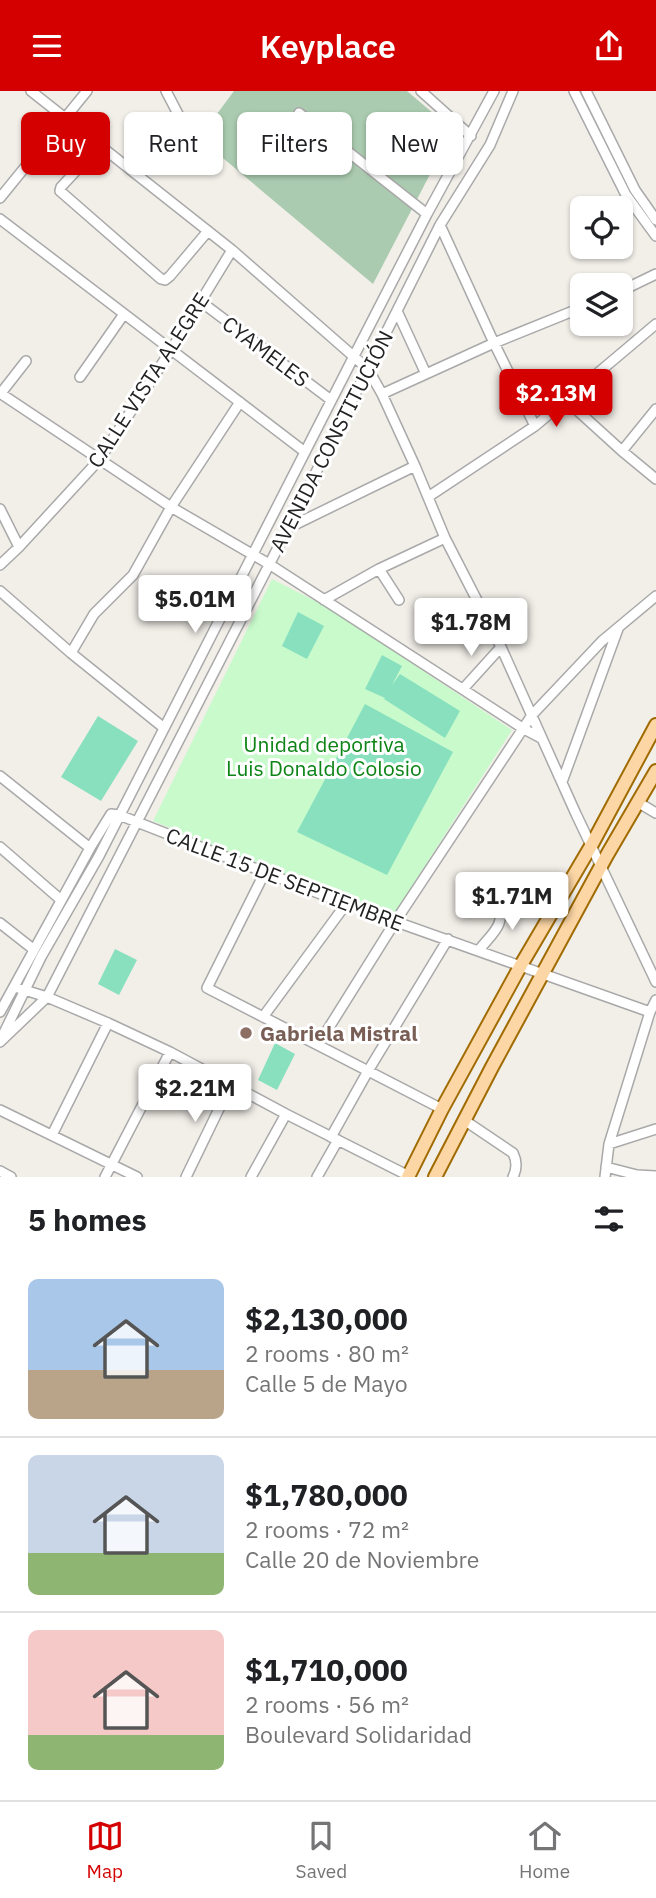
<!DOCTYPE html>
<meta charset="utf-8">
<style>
:root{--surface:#fff;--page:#f6f6f6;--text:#202124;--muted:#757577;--line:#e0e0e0;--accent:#d40000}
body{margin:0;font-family:"IBM Plex Sans",sans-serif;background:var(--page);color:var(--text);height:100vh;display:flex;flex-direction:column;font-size:26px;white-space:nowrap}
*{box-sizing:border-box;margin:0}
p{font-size:23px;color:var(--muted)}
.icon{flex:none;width:38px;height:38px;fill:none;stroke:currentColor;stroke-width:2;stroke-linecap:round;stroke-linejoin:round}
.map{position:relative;height:1086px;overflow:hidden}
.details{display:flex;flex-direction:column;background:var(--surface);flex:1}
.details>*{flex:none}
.top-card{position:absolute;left:21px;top:21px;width:614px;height:63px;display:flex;gap:14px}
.tools{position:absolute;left:570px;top:105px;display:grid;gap:14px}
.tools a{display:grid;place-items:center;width:63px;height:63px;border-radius:10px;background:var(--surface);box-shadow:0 2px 5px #0004;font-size:35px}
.price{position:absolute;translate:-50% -60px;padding:0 16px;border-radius:7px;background:#fff;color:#222;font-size:23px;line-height:46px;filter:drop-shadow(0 2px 4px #0008)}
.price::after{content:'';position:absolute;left:50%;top:42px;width:21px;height:16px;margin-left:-10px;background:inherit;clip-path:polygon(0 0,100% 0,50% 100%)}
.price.on{background:var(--accent);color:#fff}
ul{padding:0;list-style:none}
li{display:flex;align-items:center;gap:21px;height:175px;padding:0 28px}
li+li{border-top:2px solid var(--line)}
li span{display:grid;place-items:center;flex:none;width:196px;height:140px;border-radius:10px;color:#555}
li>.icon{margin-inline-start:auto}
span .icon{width:84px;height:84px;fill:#fffc;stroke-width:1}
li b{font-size:30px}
h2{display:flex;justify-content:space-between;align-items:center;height:84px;padding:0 28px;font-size:30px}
.pill{padding:0 24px;border-radius:10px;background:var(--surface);box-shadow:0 2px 5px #0004;font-size:24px;line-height:63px}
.pill.on{background:var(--accent);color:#fff}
header{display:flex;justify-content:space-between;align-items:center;height:91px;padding:0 28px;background:var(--accent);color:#fff;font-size:32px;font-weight:600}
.menu{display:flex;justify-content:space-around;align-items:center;height:98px;border-top:2px solid var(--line);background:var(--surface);font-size:19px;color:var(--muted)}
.menu a{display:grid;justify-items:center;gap:4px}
.menu .on{color:var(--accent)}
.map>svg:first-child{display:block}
.cemetery{fill:#aacbaf}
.park{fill:#c8facc}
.pitch{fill:#88e0be}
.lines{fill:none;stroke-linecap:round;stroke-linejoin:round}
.minor-casing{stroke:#a9a9a9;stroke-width:12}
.major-casing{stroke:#a06b00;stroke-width:16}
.minor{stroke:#fff;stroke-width:9}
.major{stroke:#fcd6a4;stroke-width:12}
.education-dot{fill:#8d6e63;stroke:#fff;stroke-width:2.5}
.labels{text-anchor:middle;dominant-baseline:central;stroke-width:6;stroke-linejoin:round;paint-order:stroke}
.street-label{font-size:21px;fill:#222;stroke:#fff}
.park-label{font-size:21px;fill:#0c8416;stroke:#fff}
.education-label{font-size:21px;font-weight:bold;fill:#785e54;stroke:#fff;text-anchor:start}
</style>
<header><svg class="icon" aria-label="menu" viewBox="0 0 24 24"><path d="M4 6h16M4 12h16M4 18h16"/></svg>Keyplace<svg class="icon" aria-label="share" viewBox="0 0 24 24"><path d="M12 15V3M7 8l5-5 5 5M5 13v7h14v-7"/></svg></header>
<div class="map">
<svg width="656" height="1086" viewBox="0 0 656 1086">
<rect width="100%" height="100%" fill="#f2efe9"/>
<path class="cemetery" d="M234 0H407L453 39 373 193 199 47Z"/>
<path class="park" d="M272 488 329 517 512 639 392 826 153 730Z"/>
<path class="pitch" d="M298 521 324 535 307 568 282 555Z
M382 564 402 575 392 594 400 583 460 620 445 647 384 608 385 607 365 598Z
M365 613 453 661 387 784 297 741Z
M98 625 138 650 101 710 61 686Z
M115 858 137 869 119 904 98 893Z
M275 952 295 963 277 999 258 989Z"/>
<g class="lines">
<defs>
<path id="minor" d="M31 0 232 159 368 278 382 303 415 375 445 447 501 556 576 723 656 891
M421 0 471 45
M574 0 626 104 656 145
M586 0 635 99 656 129
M299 22 427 123
M100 54 61 96 60 100 161 188 165 189 170 185 208 140
M137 82 177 29 178 23 166 0
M0 107 87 0
M0 128 305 361
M440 134 494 252 535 335
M621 200 656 183
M200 210 331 309
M397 220 426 283
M80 286 124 223
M0 302 171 416 269 473 524 638 541 647
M1 302 26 270
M382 303 494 252 583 216
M567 310 622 360 656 388
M622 360 656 318
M428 406 535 335 656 233
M0 418 19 456
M288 437 415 375
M0 474 19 456 99 369 171 259 232 159
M379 478 399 509
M0 500 71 562 164 637
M324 509 379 478 445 447
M71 562 94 523 133 484 171 416 240 311
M463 598 501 556
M0 685 90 757
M562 691 618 538
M639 712 656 722
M0 756 61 809
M265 781 207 897 442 1018
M0 832 33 858
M479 859C495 839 504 836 500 809
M18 897 47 906 108 932 170 961 286 1023 409 1085
M0 921 90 757 111 723 119 724 346 813 650 921
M263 926 346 813
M2 946 41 866 99 765 354 265 427 123 494 0
M0 951 47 906 288 437 440 134 490 54 513 0
M318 954 395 831 532 624 602 550 656 505
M0 1019 137 1086
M464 1029 513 1062C517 1070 517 1078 513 1086
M52 1044 108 932
M331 1046 368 980 448 848
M609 1053 656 1038
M606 1076 637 1084 656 1085
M0 1080 11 1086
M105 1086 170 961
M186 1086 231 993
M251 1086 286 1023
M317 1086 338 1049
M605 1086 609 1053 650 921 656 909"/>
<path id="major" d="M408 1086 442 1018 521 874 591 755 656 634
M435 1086 492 976 607 764 656 680"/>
</defs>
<use href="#minor" class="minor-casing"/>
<use href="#major" class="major-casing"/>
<use href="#minor" class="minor"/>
<use href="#major" class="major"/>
</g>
<circle class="education-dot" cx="246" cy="942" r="7"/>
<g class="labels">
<g class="street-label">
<text transform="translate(266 260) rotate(37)">CYAMELES</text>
<text transform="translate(148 289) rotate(-57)">CALLE VISTA ALEGRE</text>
<text transform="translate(331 350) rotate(-63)">AVENIDA CONSTITUCIÓN</text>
<text transform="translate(285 788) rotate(21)">CALLE 15 DE SEPTIEMBRE</text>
</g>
<g class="park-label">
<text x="324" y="653">Unidad deportiva<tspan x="324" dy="24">Luis Donaldo Colosio</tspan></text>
</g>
<g class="education-label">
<text x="260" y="942">Gabriela Mistral</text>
</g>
</g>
</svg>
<div class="tools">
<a><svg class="icon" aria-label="locate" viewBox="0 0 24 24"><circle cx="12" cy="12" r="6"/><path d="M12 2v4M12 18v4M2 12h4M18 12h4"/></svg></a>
<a><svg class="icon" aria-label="layers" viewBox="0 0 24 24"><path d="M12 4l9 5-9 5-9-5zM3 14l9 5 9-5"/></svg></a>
</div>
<b class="price on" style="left:556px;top:338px">$2.13M</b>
<b class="price" style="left:195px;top:544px">$5.01M</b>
<b class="price" style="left:471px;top:567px">$1.78M</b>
<b class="price" style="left:512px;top:841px">$1.71M</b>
<b class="price" style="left:195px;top:1033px">$2.21M</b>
<div class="top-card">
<a class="pill on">Buy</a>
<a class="pill">Rent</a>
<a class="pill">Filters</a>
<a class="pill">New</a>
</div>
</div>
<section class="details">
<h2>5 homes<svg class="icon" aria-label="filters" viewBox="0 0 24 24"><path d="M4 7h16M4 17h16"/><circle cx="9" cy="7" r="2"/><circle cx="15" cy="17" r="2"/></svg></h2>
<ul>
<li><span style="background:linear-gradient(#a9c7e8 65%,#b9a48a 0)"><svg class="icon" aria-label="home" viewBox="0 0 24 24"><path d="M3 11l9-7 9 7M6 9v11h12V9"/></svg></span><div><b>$2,130,000</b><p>2 rooms · 80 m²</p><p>Calle 5 de Mayo</p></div></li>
<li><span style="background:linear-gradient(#c9d6e8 70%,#8fb573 0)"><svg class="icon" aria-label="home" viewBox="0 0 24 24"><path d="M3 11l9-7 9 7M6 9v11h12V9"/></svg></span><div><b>$1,780,000</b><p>2 rooms · 72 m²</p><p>Calle 20 de Noviembre</p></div></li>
<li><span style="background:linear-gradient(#f6c9c9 75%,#8fb573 0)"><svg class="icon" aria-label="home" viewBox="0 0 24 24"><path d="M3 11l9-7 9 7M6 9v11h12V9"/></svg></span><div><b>$1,710,000</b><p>2 rooms · 56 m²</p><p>Boulevard Solidaridad</p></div></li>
</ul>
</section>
<nav class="menu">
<a class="on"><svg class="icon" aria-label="map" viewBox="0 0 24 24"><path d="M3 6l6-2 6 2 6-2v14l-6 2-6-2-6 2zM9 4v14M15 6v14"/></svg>Map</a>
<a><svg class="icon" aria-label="saved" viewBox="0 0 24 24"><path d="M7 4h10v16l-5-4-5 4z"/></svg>Saved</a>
<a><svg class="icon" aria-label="home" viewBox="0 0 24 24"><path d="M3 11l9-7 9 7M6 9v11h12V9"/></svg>Home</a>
</nav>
